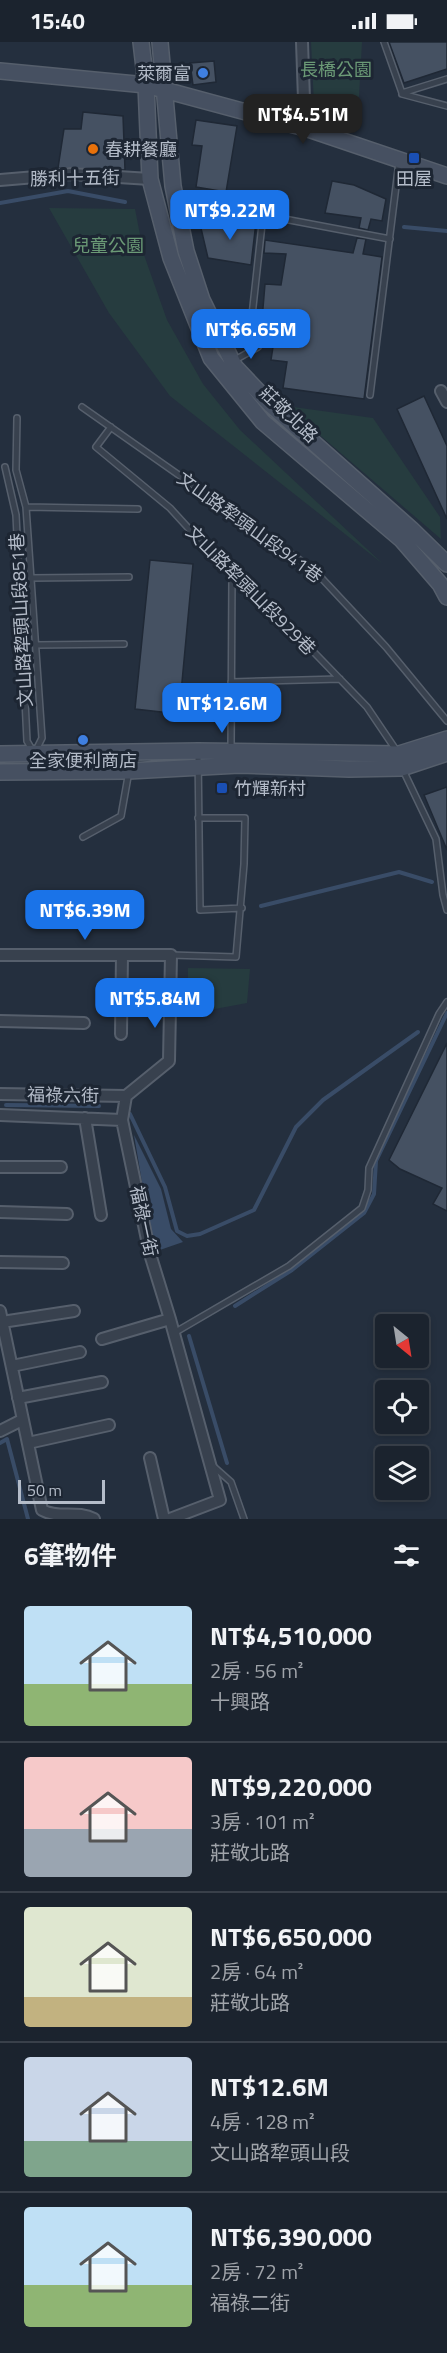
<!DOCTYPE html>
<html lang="zh-TW">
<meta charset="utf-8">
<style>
:root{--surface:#1b232e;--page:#282f3a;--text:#f1f3f6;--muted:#a0a4aa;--line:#39404a;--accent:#1a73e8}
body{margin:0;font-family:"Titillium Web","Noto Sans TC",sans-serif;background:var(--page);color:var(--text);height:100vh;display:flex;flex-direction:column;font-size:22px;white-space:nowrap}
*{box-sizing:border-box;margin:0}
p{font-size:20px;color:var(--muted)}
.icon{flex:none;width:33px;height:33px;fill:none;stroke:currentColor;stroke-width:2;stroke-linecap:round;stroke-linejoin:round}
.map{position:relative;height:1477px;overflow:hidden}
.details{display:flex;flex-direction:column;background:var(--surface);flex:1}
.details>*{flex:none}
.needle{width:39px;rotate:150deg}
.tools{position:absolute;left:375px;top:1272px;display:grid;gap:12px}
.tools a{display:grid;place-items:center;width:54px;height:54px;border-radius:6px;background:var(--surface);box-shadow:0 3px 9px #0003,0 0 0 2px var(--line);font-size:30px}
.scale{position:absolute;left:18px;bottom:15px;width:87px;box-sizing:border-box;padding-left:6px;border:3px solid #b4bcc9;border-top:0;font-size:16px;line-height:21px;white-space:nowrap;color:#b4bcc9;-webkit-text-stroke:4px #1d2633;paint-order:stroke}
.price{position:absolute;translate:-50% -51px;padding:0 14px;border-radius:12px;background:var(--accent);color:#fff;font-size:20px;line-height:39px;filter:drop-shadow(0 2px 3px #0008)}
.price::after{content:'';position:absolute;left:50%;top:36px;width:18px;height:14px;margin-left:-9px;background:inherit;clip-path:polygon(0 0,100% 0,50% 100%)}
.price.selected{background:#222;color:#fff}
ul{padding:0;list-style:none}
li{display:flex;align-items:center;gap:18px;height:150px;padding:0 24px}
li+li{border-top:2px solid var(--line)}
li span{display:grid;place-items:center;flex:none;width:168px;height:120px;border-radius:6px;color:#555}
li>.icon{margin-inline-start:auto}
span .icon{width:72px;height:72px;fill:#fffc;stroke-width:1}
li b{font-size:26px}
h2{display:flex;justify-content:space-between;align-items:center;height:72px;padding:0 24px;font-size:26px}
.status{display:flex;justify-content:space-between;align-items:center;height:42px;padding:0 30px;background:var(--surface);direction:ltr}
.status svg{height:16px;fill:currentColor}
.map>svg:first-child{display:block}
.green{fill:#263c3f}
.water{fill:#394c67}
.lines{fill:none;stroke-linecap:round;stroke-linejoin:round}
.stream{stroke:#394c67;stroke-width:4}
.building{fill:#455162;stroke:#1f2835;stroke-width:1.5}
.lane-casing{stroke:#565f6c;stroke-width:8}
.street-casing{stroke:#565f6c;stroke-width:14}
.secondary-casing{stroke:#565f6c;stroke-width:18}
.lane{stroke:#38414e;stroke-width:5}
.street{stroke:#38414e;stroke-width:10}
.secondary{stroke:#465061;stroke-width:15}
.shop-dot{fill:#3f7fe0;stroke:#1d2633;stroke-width:2}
.food-dot{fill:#e8710a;stroke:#1d2633;stroke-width:2}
.transit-dot{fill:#1a4fb4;stroke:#1d2633;stroke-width:2}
.labels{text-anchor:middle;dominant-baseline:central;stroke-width:6;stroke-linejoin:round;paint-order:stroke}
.park-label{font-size:18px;fill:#6b9a76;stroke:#1d2633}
.poi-label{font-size:18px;fill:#b4bcc9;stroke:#1d2633;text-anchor:start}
.street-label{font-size:18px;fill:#b4bcc9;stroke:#1d2633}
</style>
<div class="status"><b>15:40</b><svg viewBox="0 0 49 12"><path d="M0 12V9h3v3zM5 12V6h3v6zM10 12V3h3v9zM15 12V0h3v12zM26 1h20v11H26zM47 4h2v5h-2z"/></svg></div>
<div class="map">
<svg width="447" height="1477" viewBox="0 0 447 1477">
<rect width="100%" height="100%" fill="#242f3e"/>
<path class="green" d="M311 0H362L359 54 340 90 315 83Z
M49 166 135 167 144 213 167 278 203 342 240 388 383 522 170 354 109 271Z
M286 364 373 376 440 475 441 497Z
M188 926 250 927 247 961 188 972Z"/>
<path class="water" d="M134 1093 161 1147 171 1187 183 1200 154 1210Z"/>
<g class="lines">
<path class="stream" d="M0 161 68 149 125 160
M404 185 447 189
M261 864 399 830 432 840
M6 1063 99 1064
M130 1072 165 1145 177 1189 187 1194 200 1192 254 1168 296 1085 323 1058 418 990
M235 1264 292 1228 364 1171 374 1152 376 1119 447 971
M189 1294 227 1421
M0 1401 7 1397 28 1477"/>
</g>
<path class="building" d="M389 0H447V27L404 41Z
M214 19 216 40 193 43 190 21Z
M83 70 123 74 125 128 58 126 64 87H81Z
M196 78 237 84 226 150 196 145 202 104 192 103Z
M332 139 354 143 386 157 382 179 371 177 368 188 359 186 361 176 325 171Z
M256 180 251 223 208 216 200 182Z
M357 196 366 197 363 212 382 215 364 357 283 346 287 320 271 318 277 279 262 278 265 242 281 243 286 212 264 211 265 198 353 211Z
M424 354 447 404V477L397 367Z
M150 518 193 522 179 672 135 667Z
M447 745V808L424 753Z
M447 1001V1169L433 1162 442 1146 400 1127 389 1118Z"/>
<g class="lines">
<defs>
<path id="lane" d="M384 0 402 51 447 37
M402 52 447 64
M235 318 258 305 250 292 263 173 390 197
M370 353 399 120
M82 365 314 528 386 605 447 679
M17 376 16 428 26 465 138 467
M111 385 96 405 170 466 232 534 273 568 367 665 396 708
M5 425 16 473 27 699 34 711V729
M26 465 42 696 35 710
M31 536 129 535
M36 603 124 602
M231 640 340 637
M231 707 232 534
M198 710 200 868 242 866
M403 728 436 797 443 853 447 868
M83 795 121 774 129 729V712
M171 913 236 915 244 822 245 776H198
M174 1291 289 1224 362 1166 368 1148 369 1126 439 972 447 960
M213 1424 231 1440 244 1477"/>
<path id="street" d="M302 0 305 86
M0 138 71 132 150 137
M441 349 447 360
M0 913H171L169 1019 126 1054 122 1078 150 1212 170 1277 220 1458 170 1477
M0 979 84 981
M121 992 122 913
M0 1052 126 1054
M0 1073 122 1078
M85 1076 101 1173
M0 1125H61
M0 1170 67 1172
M0 1220 63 1221
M0 1269 42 1468C58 1477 77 1468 94 1477
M2 1280 74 1269
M102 1297 170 1277
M12 1324 80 1310
M18 1356 102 1340
M0 1389 22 1378
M28 1401 109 1383
M150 1416 164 1477"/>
<path id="secondary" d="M141 0 146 43 150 137 171 216 211 316 263 380 402 498 440 542 447 555
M160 0 173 144 186 209 202 258 235 325 271 363 411 487 447 522
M0 29 146 43 305 86 447 134
M0 712 198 709 399 712 447 697
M0 730 129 729 239 723 349 727 402 726 447 711"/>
</defs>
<use href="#lane" class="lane-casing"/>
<use href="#street" class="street-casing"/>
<use href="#secondary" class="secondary-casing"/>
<use href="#lane" class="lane"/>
<use href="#street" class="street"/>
<use href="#secondary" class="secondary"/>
</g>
<g class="shop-dot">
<circle cx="203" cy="31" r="6"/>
<circle cx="83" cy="698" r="6"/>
</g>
<circle class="food-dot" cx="93" cy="107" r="6"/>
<g class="transit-dot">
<rect x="408" y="110" width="12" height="12" rx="3"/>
<rect x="216" y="740" width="12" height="12" rx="3"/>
</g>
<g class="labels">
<g class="park-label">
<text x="336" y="27">長橋公園</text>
<text x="108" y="203">兒童公園</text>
</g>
<g class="poi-label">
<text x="191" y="31" text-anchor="end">萊爾富</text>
<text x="105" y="107">春耕餐廳</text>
<text x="414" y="136" text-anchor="middle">田屋</text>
<text x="83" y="718" text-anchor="middle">全家便利商店</text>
<text x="234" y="746">竹輝新村</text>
</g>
<g class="street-label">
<text transform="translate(75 136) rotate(-1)">勝利十五街</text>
<text transform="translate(289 372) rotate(44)">莊敬北路</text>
<text transform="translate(250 485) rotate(36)">文山路犂頭山段941巷</text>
<text transform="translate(251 548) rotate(45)">文山路犂頭山段929巷</text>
<text transform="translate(21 578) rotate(-93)">文山路犂頭山段851巷</text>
<text transform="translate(63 1053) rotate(1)">福祿六街</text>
<text transform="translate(144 1179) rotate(78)">福祿一街</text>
</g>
</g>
</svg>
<div class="tools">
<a><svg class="needle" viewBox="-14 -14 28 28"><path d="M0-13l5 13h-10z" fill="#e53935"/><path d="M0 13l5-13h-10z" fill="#a0a4aa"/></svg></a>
<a><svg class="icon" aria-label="locate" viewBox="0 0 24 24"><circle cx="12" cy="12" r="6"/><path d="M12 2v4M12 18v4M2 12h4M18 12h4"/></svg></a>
<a><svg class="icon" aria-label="layers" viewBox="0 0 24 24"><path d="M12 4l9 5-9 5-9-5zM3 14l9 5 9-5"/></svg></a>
</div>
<div class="scale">50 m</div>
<b class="price selected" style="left:303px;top:103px">NT$4.51M</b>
<b class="price" style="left:230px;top:199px">NT$9.22M</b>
<b class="price" style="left:251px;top:318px">NT$6.65M</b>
<b class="price" style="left:222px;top:692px">NT$12.6M</b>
<b class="price" style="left:85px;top:899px">NT$6.39M</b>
<b class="price" style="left:155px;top:987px">NT$5.84M</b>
</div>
<section class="details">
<h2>6筆物件<svg class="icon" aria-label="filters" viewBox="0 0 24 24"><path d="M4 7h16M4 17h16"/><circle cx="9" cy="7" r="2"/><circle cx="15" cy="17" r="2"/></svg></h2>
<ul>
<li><span style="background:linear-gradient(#bfe0f5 65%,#8fb573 0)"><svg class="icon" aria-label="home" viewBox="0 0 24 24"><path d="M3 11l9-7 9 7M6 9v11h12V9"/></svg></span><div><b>NT$4,510,000</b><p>2房 · 56 m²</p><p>十興路</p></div></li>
<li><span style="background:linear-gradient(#f6c9c9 60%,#9aa5b1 0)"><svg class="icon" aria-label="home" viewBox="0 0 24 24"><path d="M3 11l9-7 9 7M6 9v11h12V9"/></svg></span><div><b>NT$9,220,000</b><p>3房 · 101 m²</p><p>莊敬北路</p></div></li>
<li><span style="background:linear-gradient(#dfe7d0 75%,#c2b280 0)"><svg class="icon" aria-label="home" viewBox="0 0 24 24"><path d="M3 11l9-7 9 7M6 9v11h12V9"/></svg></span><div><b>NT$6,650,000</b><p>2房 · 64 m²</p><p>莊敬北路</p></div></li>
<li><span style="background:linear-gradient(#c9d6e8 70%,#7fa58c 0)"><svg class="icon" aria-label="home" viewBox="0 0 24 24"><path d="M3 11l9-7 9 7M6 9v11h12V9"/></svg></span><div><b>NT$12.6M</b><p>4房 · 128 m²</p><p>文山路犂頭山段</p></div></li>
<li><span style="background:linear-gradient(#bfe0f5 65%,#8fb573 0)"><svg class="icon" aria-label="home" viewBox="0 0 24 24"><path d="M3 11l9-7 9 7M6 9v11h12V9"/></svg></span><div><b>NT$6,390,000</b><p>2房 · 72 m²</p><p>福祿二街</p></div></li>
</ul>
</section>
